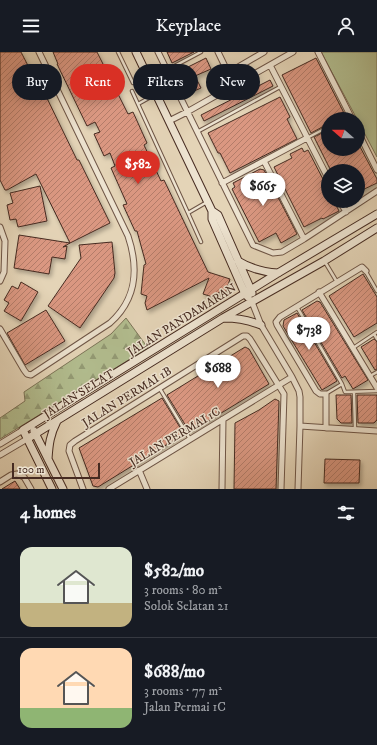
<!DOCTYPE html>
<meta charset="utf-8">
<style>
:root{--surface:#171b24;--page:#20242c;--text:#f1f3f6;--muted:#9ea1a6;--line:#363941;--accent:#d93025}
body{margin:0;font-family:"IM FELL DW Pica",serif;background:var(--page);color:var(--text);height:100vh;display:flex;flex-direction:column;font-size:15px;white-space:nowrap}
*{box-sizing:border-box;margin:0}
p{font-size:13px;color:var(--muted)}
.icon{flex:none;width:22px;height:22px;fill:none;stroke:currentColor;stroke-width:2;stroke-linecap:round;stroke-linejoin:round}
.map{position:relative;height:437px;overflow:hidden}
.drawer{display:flex;flex-direction:column;background:var(--surface);flex:1}
.drawer>*{flex:none}
.guide{position:absolute;left:12px;top:12px;width:353px;height:36px;display:flex;gap:8px}
.needle{width:26px;rotate:290deg}
.controls{position:absolute;left:321px;top:60px;display:grid;gap:8px}
.controls a{display:grid;place-items:center;width:44px;height:44px;border-radius:50%;background:var(--surface);box-shadow:0 2px 10px #0003;font-size:20px}
.scale{position:absolute;left:12px;bottom:10px;width:88px;box-sizing:border-box;padding-left:4px;border:2px solid #462b21;border-top:0;font-size:11px;line-height:14px;white-space:nowrap;color:#462b21;-webkit-text-stroke:3px #ede3d0;paint-order:stroke}
.price{position:absolute;translate:-50% -34px;padding:0 9px;border-radius:14px;background:#fff;color:#222;font-size:13px;line-height:26px;filter:drop-shadow(0 1px 2px #0008)}
.price::after{content:'';position:absolute;left:50%;top:24px;width:12px;height:9px;margin-left:-6px;background:inherit;clip-path:polygon(0 0,100% 0,50% 100%)}
.price.active{background:var(--accent);color:#fff}
ul{padding:0;list-style:none}
li{display:flex;align-items:center;gap:12px;height:100px;padding:0 20px}
li+li{border-top:1px solid var(--line)}
li span{display:grid;place-items:center;flex:none;width:112px;height:80px;border-radius:12px;color:#555}
li>.icon{margin-inline-start:auto}
span .icon{width:48px;height:48px;fill:#fffc;stroke-width:1}
li b{font-size:17px}
h2{display:flex;justify-content:space-between;align-items:center;height:48px;padding:0 20px;font-size:17px}
.chip{padding:0 14px;border-radius:18px;background:var(--surface);box-shadow:0 2px 10px #0003;font-size:14px;line-height:36px}
.chip.active{background:var(--accent);color:#fff}
header{display:flex;justify-content:space-between;align-items:center;height:52px;padding:0 20px;background:var(--surface);font-size:18px;font-weight:600}
.map>svg:first-child{display:block}
.forest{fill:url(#forest-firs);stroke:#7c7458}
.pitch{fill:#b2bd8f;stroke:#7c7458}
.building{fill:url(#building-hatch);stroke:#462b21;filter:url(#shadow)}
.lines{fill:none;stroke-linecap:round;stroke-linejoin:round}
.lane-casing{stroke:#6e5546;stroke-width:4.5}
.street-casing{stroke:#6e5546;stroke-width:7}
.secondary-casing{stroke:#462b21;stroke-width:9}
.lane{stroke:#ede3d0;stroke-width:2.5}
.street{stroke:#ede3d0;stroke-width:5}
.secondary{stroke:#ede3d0;stroke-width:7}
.labels{text-anchor:middle;dominant-baseline:central;stroke-width:3;stroke-linejoin:round;paint-order:stroke}
.street-label{font-size:12px;fill:#462b21;stroke:#ede3d0}
</style>
<header><svg class="icon" aria-label="menu" viewBox="0 0 24 24"><path d="M4 6h16M4 12h16M4 18h16"/></svg>Keyplace<svg class="icon" aria-label="person" viewBox="0 0 24 24"><circle cx="12" cy="8" r="4"/><path d="M4 21q1-7 8-7t8 7"/></svg></header>
<div class="map">
<svg width="377" height="437" viewBox="0 0 377 437">
<defs>
<pattern id="forest-firs" width="22" height="20" patternUnits="userSpaceOnUse"><rect width="22" height="20" fill="#b2bd8f"/><path d="M5 1l3.5 6h-7zM16 11l3.5 6h-7z" fill="#939a74"/></pattern>
<pattern id="building-hatch" width="6" height="6" patternUnits="userSpaceOnUse"><rect width="6" height="6" fill="#da9781"/><path d="M-1 1l2-2M0 6l6-6M5 7l2-2" fill="none" stroke="#b37b69"/></pattern>
<filter id="shadow"><feDropShadow dx="2" dy="3" stdDeviation="2" flood-color="#0004"/></filter>
</defs>
<rect width="100%" height="100%" fill="#e4d4b7"/>
<filter id="stains"><feTurbulence type="fractalNoise" baseFrequency=".005" numOctaves="4"/><feColorMatrix values="0 0 0 0 .2 0 0 0 0 .09 0 0 0 0 .02 0 0 0 .5 -.17"/></filter>
<radialGradient id="worn" r=".72"><stop offset=".6" stop-color="#630" stop-opacity="0"/><stop offset="1" stop-color="#630" stop-opacity=".3"/></radialGradient>
<path class="forest" d="M126 266 148 296 0 387V366L25 349 24 340 111 282Z"/>
<path class="pitch" d="M321 0H377V105L358 69V67H357Z"/>
<path class="building" d="M0 0H21L42 41 44 40 77 108H79L110 171 70 191 36 122 7 138H5L0 128Z
M53 0H97L128 62 133 60 147 91 144 93 161 129 164 128 208 220 230 227 225 242 219 240 216 246 203 242 209 226 147 258 145 251 147 244 141 242 144 213 146 212 137 179H135L123 153 127 152 111 116 115 114 110 101 104 104 94 82 100 80 95 70 87 74 57 12H58Z
M167 0H194L172 11Z
M206 6 211 17 195 24 201 36 192 40 182 18Z
M316 6 345 63 338 67H328V72L311 81 282 23Z
M270 28 273 34 204 69 201 63Z
M280 45 290 65 287 67 297 87 230 121 220 101H218L208 81Z
M328 78V97H358V91L377 127V131L358 140V119H331L314 85Z
M302 96 304 100 308 98 328 137V149H334L339 159 323 167 322 166 304 175 274 115 292 106 290 102Z
M260 117 264 118 297 182 281 191 276 181 259 190 232 137 235 135 233 131Z
M40 134 47 169 18 175 16 167 10 168 7 153 13 151 10 141Z
M19 183 70 191 63 195 67 194 65 207 52 205 49 222 14 216Z
M112 190 115 221 114 226 80 276 48 254 81 206 79 193Z
M363 222 377 245V271L354 285 329 244Z
M21 230 38 240 21 269 4 259 9 251 4 248 12 234 18 237Z
M317 249 320 250 368 328 353 337 345 324 342 326 302 258Z
M46 258 65 289 25 313 7 281Z
M297 261 337 329 322 338 283 274 284 268Z
M374 287 377 290V317L375 318 361 295Z
M245 295 249 297 269 332 190 380 189 379 167 343Z
M336 343H351L352 371H341L337 367Z
M357 343H377V368L374 371H358Z
M162 346 184 382 98 435 93 434 79 396Z
M275 347 279 349 276 437H234L235 371 259 358Z
M325 407 360 408 359 431H324Z
M15 429 20 437H2L10 432Z"/>
<g class="lines">
<defs>
<path id="lane" d="M118 0 133 31
M167 18 201 0
M149 22 171 27
M132 39 188 161
M138 52 156 42
M343 67 349 64
M197 80 280 35
M307 86 328 75
M201 190 188 161 207 150
M325 210 337 230
M366 220 377 239
M297 255 342 332
M374 282 377 287
M353 296 377 280
M370 324 377 320
M160 337 190 387
M354 340 355 377
M327 341 342 332 345 340 377 339"/>
<path id="street" d="M158 0 253 193 273 201 282 200 304 187 377 139
M218 0 234 33
M318 0 352 67
M270 13 328 126
M228 21 264 0
M169 69 187 60 293 0
M358 80 377 118
M264 109 304 187
M222 131 307 86
M340 149 346 160
M0 175 5 189 4 220 0 229
M319 240 377 336
M252 250 261 273 292 325 299 339 300 345V374L298 437
M0 277 24 318 27 322 31 323 110 271C137 247 139 217 128 184L39 0
M300 374 377 379
M326 376V342H320L316 339 277 273 276 270 280 265 362 215 366 219
M0 392 23 378
M0 403 27 387
M139 418 147 437
M0 430 11 423 17 422 24 425 31 437
M83 437 69 399 70 393 75 389 243 284H247L250 287 284 342 281 437
M109 437 292 325
M222 437 223 367"/>
<path id="secondary" d="M136 0 212 159V167L245 242 248 245
M212 159 218 163 251 238 252 241
M238 209C251 217 263 220 278 221
M224 266C239 266 248 268 261 273
M34 379 63 437
M27 387 223 266 324 209 377 176
M48 407C49 392 50 383 57 369
M52 437 23 378 278 221 377 162"/>
</defs>
<use href="#lane" class="lane-casing"/>
<use href="#street" class="street-casing"/>
<use href="#secondary" class="secondary-casing"/>
<use href="#lane" class="lane"/>
<use href="#street" class="street"/>
<use href="#secondary" class="secondary"/>
</g>
<g class="labels">
<g class="street-label">
<text transform="translate(182 268) rotate(-32)">JALAN PANDAMARAN</text>
<text transform="translate(79 342) rotate(-32)">JALAN SELAT</text>
<text transform="translate(127 345) rotate(-32)">JALAN PERMAI 1B</text>
<text transform="translate(175 385) rotate(-31)">JALAN PERMAI 1C</text>
</g>
</g>
<rect width="100%" height="100%" filter="url(#stains)"/>
<rect width="100%" height="100%" fill="url(#worn)"/>
</svg>
<div class="controls">
<a><svg class="needle" viewBox="-14 -14 28 28"><path d="M0-13l5 13h-10z" fill="#e53935"/><path d="M0 13l5-13h-10z" fill="#9ea1a6"/></svg></a>
<a><svg class="icon" aria-label="layers" viewBox="0 0 24 24"><path d="M12 4l9 5-9 5-9-5zM3 14l9 5 9-5"/></svg></a>
</div>
<div class="scale">100 m</div>
<b class="price active" style="left:138px;top:133px">$582</b>
<b class="price" style="left:263px;top:155px">$665</b>
<b class="price" style="left:309px;top:299px">$738</b>
<b class="price" style="left:218px;top:337px">$688</b>
<div class="guide">
<a class="chip">Buy</a>
<a class="chip active">Rent</a>
<a class="chip">Filters</a>
<a class="chip">New</a>
</div>
</div>
<section class="drawer">
<h2>4 homes<svg class="icon" aria-label="filters" viewBox="0 0 24 24"><path d="M4 7h16M4 17h16"/><circle cx="9" cy="7" r="2"/><circle cx="15" cy="17" r="2"/></svg></h2>
<ul>
<li><span style="background:linear-gradient(#dfe7d0 70%,#c2b280 0)"><svg class="icon" aria-label="home" viewBox="0 0 24 24"><path d="M3 11l9-7 9 7M6 9v11h12V9"/></svg></span><div><b>$582/mo</b><p>3 rooms · 80 m²</p><p>Solok Selatan 21</p></div></li>
<li><span style="background:linear-gradient(#ffd9b3 75%,#8fb573 0)"><svg class="icon" aria-label="home" viewBox="0 0 24 24"><path d="M3 11l9-7 9 7M6 9v11h12V9"/></svg></span><div><b>$688/mo</b><p>3 rooms · 77 m²</p><p>Jalan Permai 1C</p></div></li>
</ul>
</section>
